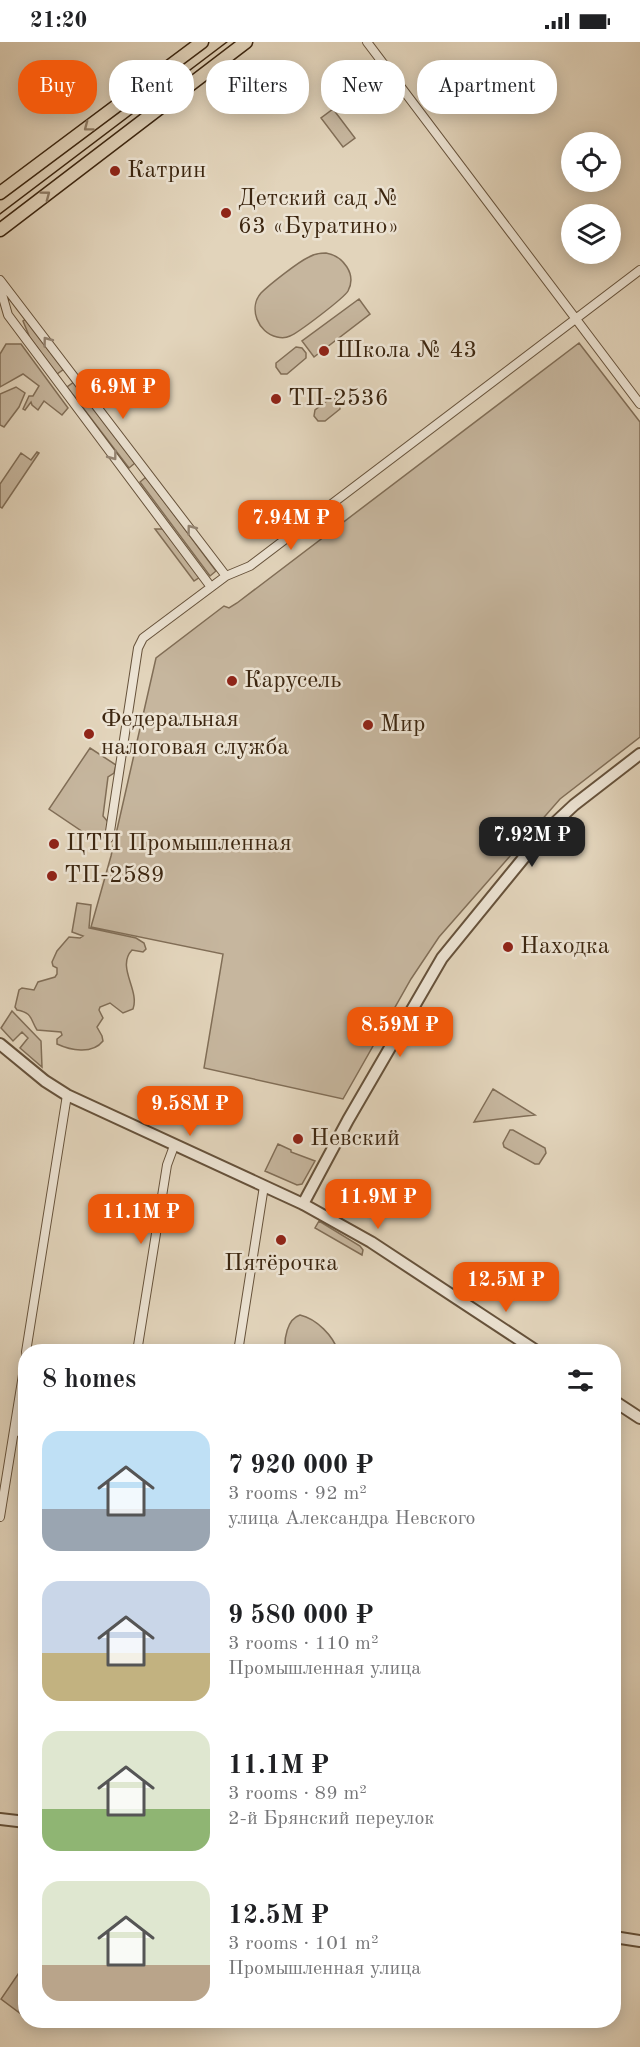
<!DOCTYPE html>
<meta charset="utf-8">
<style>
:root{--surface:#fff;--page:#f2f2f2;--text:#202124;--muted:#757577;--accent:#ea580c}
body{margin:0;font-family:"Old Standard TT",serif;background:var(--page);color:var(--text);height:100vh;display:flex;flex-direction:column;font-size:22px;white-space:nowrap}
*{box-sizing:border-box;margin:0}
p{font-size:20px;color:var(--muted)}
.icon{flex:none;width:33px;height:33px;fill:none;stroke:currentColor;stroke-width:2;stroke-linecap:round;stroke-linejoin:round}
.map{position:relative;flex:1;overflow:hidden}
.sheet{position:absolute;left:18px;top:1302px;width:603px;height:684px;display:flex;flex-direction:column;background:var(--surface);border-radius:24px;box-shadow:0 3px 15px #0003}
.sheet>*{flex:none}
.hud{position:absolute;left:18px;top:18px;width:604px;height:54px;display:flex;gap:12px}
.fabs{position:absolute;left:561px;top:90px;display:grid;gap:12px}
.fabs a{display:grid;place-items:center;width:60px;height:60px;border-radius:50%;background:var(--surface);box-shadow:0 3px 15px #0003;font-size:30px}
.price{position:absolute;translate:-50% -51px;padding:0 14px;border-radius:12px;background:var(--accent);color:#fff;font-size:20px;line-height:39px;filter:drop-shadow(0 2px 3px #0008)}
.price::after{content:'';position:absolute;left:50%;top:36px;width:18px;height:14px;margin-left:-9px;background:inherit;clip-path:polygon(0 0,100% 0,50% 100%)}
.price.active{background:#222;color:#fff}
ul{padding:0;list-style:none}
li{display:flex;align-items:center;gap:18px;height:150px;padding:0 24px}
li span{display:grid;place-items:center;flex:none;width:168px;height:120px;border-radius:18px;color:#555}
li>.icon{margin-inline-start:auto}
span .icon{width:72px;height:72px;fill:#fffc;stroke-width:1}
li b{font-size:26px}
h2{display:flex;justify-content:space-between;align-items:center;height:72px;padding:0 24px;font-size:26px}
.chip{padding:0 21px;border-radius:24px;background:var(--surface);box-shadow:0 3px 15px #0003;font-size:21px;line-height:54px}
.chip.active{background:var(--accent);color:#fff}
.status{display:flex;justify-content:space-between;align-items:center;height:42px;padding:0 30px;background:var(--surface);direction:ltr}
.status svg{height:16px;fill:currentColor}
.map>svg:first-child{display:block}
.green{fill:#c6b69e;stroke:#816e57;stroke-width:1.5}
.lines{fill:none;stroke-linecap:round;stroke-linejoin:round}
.minor-casing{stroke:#66523b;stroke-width:10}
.tertiary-casing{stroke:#66523b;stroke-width:14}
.primary-casing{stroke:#3c2610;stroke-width:15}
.minor{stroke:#ece3d3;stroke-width:8}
.tertiary{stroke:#ece3d3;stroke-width:10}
.primary{stroke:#e2d4bb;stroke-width:12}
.tram{stroke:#3c2610;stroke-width:1.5}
.oneway{stroke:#8f7d66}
.oneway2{stroke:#948472}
.poi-dot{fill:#8f2418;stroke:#ece3d3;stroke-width:2}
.labels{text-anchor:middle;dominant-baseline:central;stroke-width:5;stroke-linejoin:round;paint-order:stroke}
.poi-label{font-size:24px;fill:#3c2610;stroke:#ece3d3;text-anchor:start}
</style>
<div class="status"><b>21:20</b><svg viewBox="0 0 49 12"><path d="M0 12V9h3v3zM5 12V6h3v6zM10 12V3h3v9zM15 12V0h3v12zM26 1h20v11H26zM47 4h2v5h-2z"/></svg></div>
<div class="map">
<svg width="640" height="2005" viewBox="0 0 640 2005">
<rect width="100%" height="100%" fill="#e2d4bb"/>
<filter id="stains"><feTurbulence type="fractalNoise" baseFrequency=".00333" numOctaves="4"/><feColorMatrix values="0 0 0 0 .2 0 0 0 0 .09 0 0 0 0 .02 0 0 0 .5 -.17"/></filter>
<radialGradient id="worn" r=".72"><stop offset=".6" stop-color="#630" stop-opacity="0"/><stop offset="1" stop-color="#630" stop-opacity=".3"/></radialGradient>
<path class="green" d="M333 67 355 96 343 105 321 76Z
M326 211C343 214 357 232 348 249 344 256 298 291 290 294 286 296 281 296 277 295 258 291 248 266 261 251 269 243 298 220 309 215 314 212 320 211 326 211Z
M359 257 370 272 314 315 302 299Z
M26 277 64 327 57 332 30 296 23 279Z
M579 301 640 380V695L560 757 439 895 411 937 343 1057 204 1026 223 912 91 885 111 814 156 616 224 564 229 566 237 561Z
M6 302H21L68 366 62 373 44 359 38 368 32 363 31 360 25 368 23 367 29 354H33L39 344 23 332 0 345V312Z
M296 305 302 306 306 311V316L287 332H281L276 325V321Z
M74 340 135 421 129 426 67 345Z
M16 345 25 351 19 365 4 385 0 383V352Z
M331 356 339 358 340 367 325 379H318L314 374 315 368Z
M37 410 39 411 2 466 0 465V442L21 411 31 418Z
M146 435 216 529 210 534 140 440Z
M155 487H163L200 535 194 539Z
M90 706 116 723 114 731 108 735 103 774 108 780 106 793 102 797 92 796 49 767Z
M77 861 91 863 89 886 136 896 144 901 146 907 143 910 132 908C116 925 140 948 133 967L123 971 110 961 100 965 99 968 103 976 97 985 102 994 103 999C92 1013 70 1008 57 1002V997L62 993 61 990 37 988C30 977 33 971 17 968L15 965 19 948 22 946 34 948 38 940 55 935 57 932V926L53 924 52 920 57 909 69 895 80 896 83 894 72 890Z
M12 969 41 999 42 1025 20 1006 28 996 22 990 13 999 1 986Z
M493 1047 535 1073 474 1080Z
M510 1088H513L545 1106 546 1111 539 1122H535L504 1105 503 1101Z
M278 1102 291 1108V1110L315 1119 302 1142 297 1143 265 1129Z
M319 1179 360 1204 363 1208 362 1213 315 1186Z
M300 1273C317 1277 333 1294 338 1309H285C284 1297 287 1277 300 1273Z
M25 1922V1975L1 1957Z"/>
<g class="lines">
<defs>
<path id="minor" d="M367 0 640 362
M0 238 226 534
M0 245 8 273 211 545
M109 796 138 606 143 596 226 534 250 524 640 228
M26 1310 67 1053
M137 1310 167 1123 174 1104
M238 1310 264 1144
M14 1389 26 1391
M0 1475 26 1314"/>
<path id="tertiary" d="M0 1002 45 1039 67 1053 303 1162 371 1200 538 1310
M303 1162 348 1078 442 916 544 791 574 763 640 712
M614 1359 640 1376
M0 1777 26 1780
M614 1895 640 1899"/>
<path id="primary" d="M0 151 202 0
M0 188 246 0"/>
</defs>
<use href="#minor" class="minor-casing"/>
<use href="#tertiary" class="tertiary-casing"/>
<use href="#primary" class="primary-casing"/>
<use href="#minor" class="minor"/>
<use href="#tertiary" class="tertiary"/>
<use href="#primary" class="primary"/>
<path class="tram" d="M0 172 227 0"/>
</g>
<defs><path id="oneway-chevron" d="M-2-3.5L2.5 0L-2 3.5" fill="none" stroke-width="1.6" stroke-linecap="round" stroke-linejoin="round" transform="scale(1.5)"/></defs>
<g class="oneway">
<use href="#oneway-chevron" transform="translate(88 85) rotate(143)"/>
<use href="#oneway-chevron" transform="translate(46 153) rotate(-37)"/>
</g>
<g class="oneway2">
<use href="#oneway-chevron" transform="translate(47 299) rotate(-127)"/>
<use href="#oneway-chevron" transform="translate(113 414) rotate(53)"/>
<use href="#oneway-chevron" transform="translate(191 487) rotate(-127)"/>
</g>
<g class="poi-dot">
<circle cx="115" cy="129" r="6"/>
<circle cx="226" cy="171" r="6"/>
<circle cx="324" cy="309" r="6"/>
<circle cx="276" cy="357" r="6"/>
<circle cx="232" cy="639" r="6"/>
<circle cx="368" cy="683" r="6"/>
<circle cx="89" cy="692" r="6"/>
<circle cx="54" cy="802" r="6"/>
<circle cx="52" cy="834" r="6"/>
<circle cx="508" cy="905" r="6"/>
<circle cx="298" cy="1097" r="6"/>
<circle cx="281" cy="1198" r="6"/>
</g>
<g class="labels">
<g class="poi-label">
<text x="127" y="129">Катрин</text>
<text x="238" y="157">Детский сад №<tspan x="238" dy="28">63 «Буратино»</tspan></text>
<text x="336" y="309">Школа № 43</text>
<text x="288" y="357">ТП-2536</text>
<text x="244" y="639">Карусель</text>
<text x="101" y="678">Федеральная<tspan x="101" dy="28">налоговая служба</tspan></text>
<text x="380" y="683">Мир</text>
<text x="66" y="802">ЦТП Промышленная</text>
<text x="64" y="834">ТП-2589</text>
<text x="520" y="905">Находка</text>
<text x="310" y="1097">Невский</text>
<text x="281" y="1222" text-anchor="middle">Пятёрочка</text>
</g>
</g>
<rect width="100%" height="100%" filter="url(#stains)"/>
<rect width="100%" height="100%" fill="url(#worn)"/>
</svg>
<div class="fabs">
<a><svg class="icon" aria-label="locate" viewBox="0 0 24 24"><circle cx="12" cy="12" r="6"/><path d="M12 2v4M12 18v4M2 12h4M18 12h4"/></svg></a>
<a><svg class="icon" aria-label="layers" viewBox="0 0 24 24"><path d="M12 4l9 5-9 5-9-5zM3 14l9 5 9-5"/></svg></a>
</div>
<b class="price" style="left:123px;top:378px">6.9M ₽</b>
<b class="price" style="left:291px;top:509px">7.94M ₽</b>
<b class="price active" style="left:532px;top:826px">7.92M ₽</b>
<b class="price" style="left:400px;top:1016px">8.59M ₽</b>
<b class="price" style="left:190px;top:1095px">9.58M ₽</b>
<b class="price" style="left:378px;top:1188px">11.9M ₽</b>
<b class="price" style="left:141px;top:1203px">11.1M ₽</b>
<b class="price" style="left:506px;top:1271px">12.5M ₽</b>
<div class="hud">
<a class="chip active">Buy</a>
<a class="chip">Rent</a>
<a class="chip">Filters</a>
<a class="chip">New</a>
<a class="chip">Apartment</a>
</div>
<section class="sheet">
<h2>8 homes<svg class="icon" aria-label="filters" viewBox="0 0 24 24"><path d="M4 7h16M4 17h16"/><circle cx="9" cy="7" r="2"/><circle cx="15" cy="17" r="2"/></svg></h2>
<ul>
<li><span style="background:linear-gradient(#bfe0f5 65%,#9aa5b1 0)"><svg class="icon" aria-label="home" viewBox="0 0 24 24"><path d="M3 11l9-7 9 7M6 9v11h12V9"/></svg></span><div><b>7 920 000 ₽</b><p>3 rooms · 92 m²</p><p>улица Александра Невского</p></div></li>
<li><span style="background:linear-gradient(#c9d6e8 60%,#c2b280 0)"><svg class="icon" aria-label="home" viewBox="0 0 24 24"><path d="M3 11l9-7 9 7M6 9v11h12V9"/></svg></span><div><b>9 580 000 ₽</b><p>3 rooms · 110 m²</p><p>Промышленная улица</p></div></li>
<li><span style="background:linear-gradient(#dfe7d0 65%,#8fb573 0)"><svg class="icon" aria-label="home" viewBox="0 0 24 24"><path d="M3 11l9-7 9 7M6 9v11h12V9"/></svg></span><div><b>11.1M ₽</b><p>3 rooms · 89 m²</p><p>2-й Брянский переулок</p></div></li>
<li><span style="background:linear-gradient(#dfe7d0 70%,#b9a48a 0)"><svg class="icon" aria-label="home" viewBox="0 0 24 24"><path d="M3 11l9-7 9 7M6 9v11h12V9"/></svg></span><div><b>12.5M ₽</b><p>3 rooms · 101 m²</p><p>Промышленная улица</p></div></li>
</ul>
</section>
</div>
